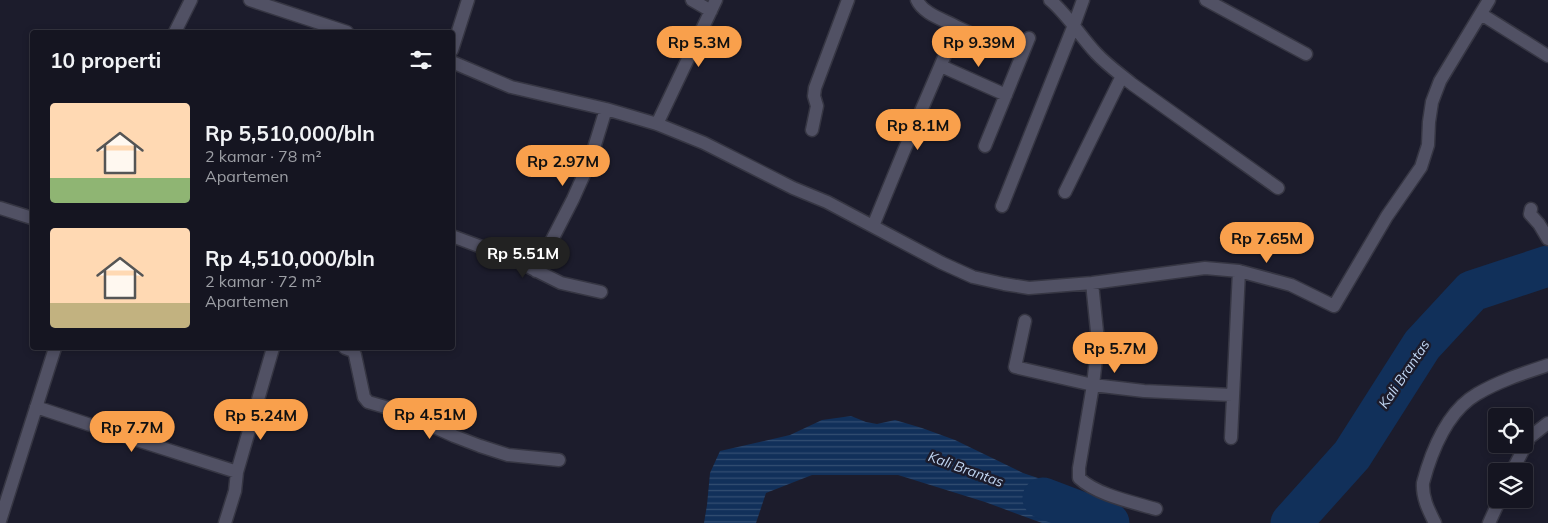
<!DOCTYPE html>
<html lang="id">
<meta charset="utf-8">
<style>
:root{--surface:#151521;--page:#22222e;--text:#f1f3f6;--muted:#9d9fa5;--line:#34343f;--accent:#f9a04c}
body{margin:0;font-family:Mulish,sans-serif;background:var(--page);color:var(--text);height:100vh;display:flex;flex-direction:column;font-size:19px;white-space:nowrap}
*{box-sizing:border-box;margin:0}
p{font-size:16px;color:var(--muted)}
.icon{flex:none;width:28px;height:28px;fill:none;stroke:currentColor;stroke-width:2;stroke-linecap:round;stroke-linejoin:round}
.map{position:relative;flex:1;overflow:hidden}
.panel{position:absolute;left:30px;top:30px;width:425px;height:320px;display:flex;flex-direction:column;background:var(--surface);border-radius:5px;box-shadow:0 2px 8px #0003,0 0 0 1px var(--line)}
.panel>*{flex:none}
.controls{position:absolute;left:1488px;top:408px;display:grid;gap:10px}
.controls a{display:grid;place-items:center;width:45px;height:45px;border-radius:5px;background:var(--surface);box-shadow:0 2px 8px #0003,0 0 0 1px var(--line);font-size:25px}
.price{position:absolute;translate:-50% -42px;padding:0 11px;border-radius:18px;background:var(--accent);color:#111;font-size:16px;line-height:32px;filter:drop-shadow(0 1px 2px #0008)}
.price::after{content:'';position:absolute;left:50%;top:30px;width:15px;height:11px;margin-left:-8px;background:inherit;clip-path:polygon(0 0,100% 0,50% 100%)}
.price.selected{background:#222;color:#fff}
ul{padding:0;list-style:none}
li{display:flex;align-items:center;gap:15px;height:125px;padding:0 20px}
li span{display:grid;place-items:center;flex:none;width:140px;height:100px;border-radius:5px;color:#555}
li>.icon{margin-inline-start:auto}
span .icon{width:60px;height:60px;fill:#fffc;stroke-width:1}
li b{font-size:21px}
h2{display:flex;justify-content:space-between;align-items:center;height:60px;padding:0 20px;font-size:21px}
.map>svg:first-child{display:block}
.water{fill:url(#water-rules)}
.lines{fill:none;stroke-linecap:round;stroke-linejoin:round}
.river{stroke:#11305a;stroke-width:41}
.street-casing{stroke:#363643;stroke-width:15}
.street{stroke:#515164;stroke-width:12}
.labels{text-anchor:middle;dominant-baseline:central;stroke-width:5;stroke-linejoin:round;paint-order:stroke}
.water-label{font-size:14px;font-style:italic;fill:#c1d6f2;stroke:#1c1c2c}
</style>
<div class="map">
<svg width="1548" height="523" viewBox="0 0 1548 523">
<defs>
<pattern id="water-rules" width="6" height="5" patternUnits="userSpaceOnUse" patternTransform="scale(1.25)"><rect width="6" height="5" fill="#11305a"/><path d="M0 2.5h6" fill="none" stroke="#334e72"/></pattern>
</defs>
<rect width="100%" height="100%" fill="#1c1c2c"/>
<path class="water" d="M851 416 866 422 877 424 895 420 922 428 955 440 1023 473 1104 500 1094 523H1042L985 502 898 475H812L766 493 756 523H704L707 505 710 473 720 451 790 435 822 420Z"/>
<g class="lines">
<path class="river" d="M1043 498 1109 523
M1291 523 1352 455 1422 345 1472 291 1548 266"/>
<defs>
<path id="street" d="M250 0 347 32
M692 0 711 11
M917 0C923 14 945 20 957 27
M1050 0C1068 15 1080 36 1096 53 1107 65 1120 74 1132 84L1278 188
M1206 0 1306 54
M1481 14 1548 56
M175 32 191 0
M452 50 468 0
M452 62 511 87 606 109 657 124 704 143 793 188 827 202 942 263 973 277 1004 284 1029 288 1092 283 1205 268 1239 271 1291 285 1334 306 1387 216 1421 167 1428 145 1429 122 1432 102 1440 81 1489 0
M941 66 1006 95
M657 124 716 0
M812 130 817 106 814 96 815 88 848 0
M985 146 1029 38
M1065 192 1122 76
M1002 206 1074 25 1083 0
M0 208 32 218
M1531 209 1530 214 1539 224 1548 239
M873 226 903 153 957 27 983 39
M452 236 511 258 561 283 601 292
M536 271 573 199 590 161 606 109
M1092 283 1098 341 1093 385 1079 468V478C1097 495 1132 502 1156 509
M1025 321 1015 367 1093 385 1144 391 1232 395
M345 348 353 351 355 355 364 397 368 402 399 411 454 436 480 446 508 455 559 460
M36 407 115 433 237 472
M1231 438 1239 271
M1512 471 1530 437 1548 423
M0 521 55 348
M225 523 235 491 237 472 273 348
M1435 523C1429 511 1422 498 1423 483 1424 479 1426 473 1427 469 1436 441 1451 409 1477 394 1499 381 1524 373 1548 365
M1489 523 1500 499"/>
</defs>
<use href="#street" class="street-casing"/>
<use href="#street" class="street"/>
</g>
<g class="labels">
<g class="water-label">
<text transform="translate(1404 374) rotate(-56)">Kali Brantas</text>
<text transform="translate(966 469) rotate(20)">Kali Brantas</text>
</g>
</g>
</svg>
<div class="controls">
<a><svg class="icon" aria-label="locate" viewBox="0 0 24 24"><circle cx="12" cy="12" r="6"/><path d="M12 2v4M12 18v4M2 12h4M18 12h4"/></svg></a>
<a><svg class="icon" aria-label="layers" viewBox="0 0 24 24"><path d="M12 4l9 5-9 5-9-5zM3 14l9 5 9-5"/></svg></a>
</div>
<b class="price" style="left:699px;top:68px">Rp 5.3M</b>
<b class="price" style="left:979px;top:68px">Rp 9.39M</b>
<b class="price" style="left:918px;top:151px">Rp 8.1M</b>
<b class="price" style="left:563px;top:187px">Rp 2.97M</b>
<b class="price" style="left:1267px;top:264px">Rp 7.65M</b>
<b class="price selected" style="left:523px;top:279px">Rp 5.51M</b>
<b class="price" style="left:1115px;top:374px">Rp 5.7M</b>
<b class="price" style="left:430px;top:440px">Rp 4.51M</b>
<b class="price" style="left:261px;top:441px">Rp 5.24M</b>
<b class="price" style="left:132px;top:453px">Rp 7.7M</b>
<section class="panel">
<h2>10 properti<svg class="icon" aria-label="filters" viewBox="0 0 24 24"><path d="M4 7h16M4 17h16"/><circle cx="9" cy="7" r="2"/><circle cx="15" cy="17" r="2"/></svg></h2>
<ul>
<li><span style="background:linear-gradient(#ffd9b3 75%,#8fb573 0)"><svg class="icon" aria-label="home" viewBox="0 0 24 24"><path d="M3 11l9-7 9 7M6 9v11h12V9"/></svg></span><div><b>Rp 5,510,000/bln</b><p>2 kamar · 78 m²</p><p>Apartemen</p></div></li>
<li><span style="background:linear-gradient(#ffd9b3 75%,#c2b280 0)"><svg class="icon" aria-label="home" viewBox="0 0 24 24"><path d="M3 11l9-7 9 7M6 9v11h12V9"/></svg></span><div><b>Rp 4,510,000/bln</b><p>2 kamar · 72 m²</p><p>Apartemen</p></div></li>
</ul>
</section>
</div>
